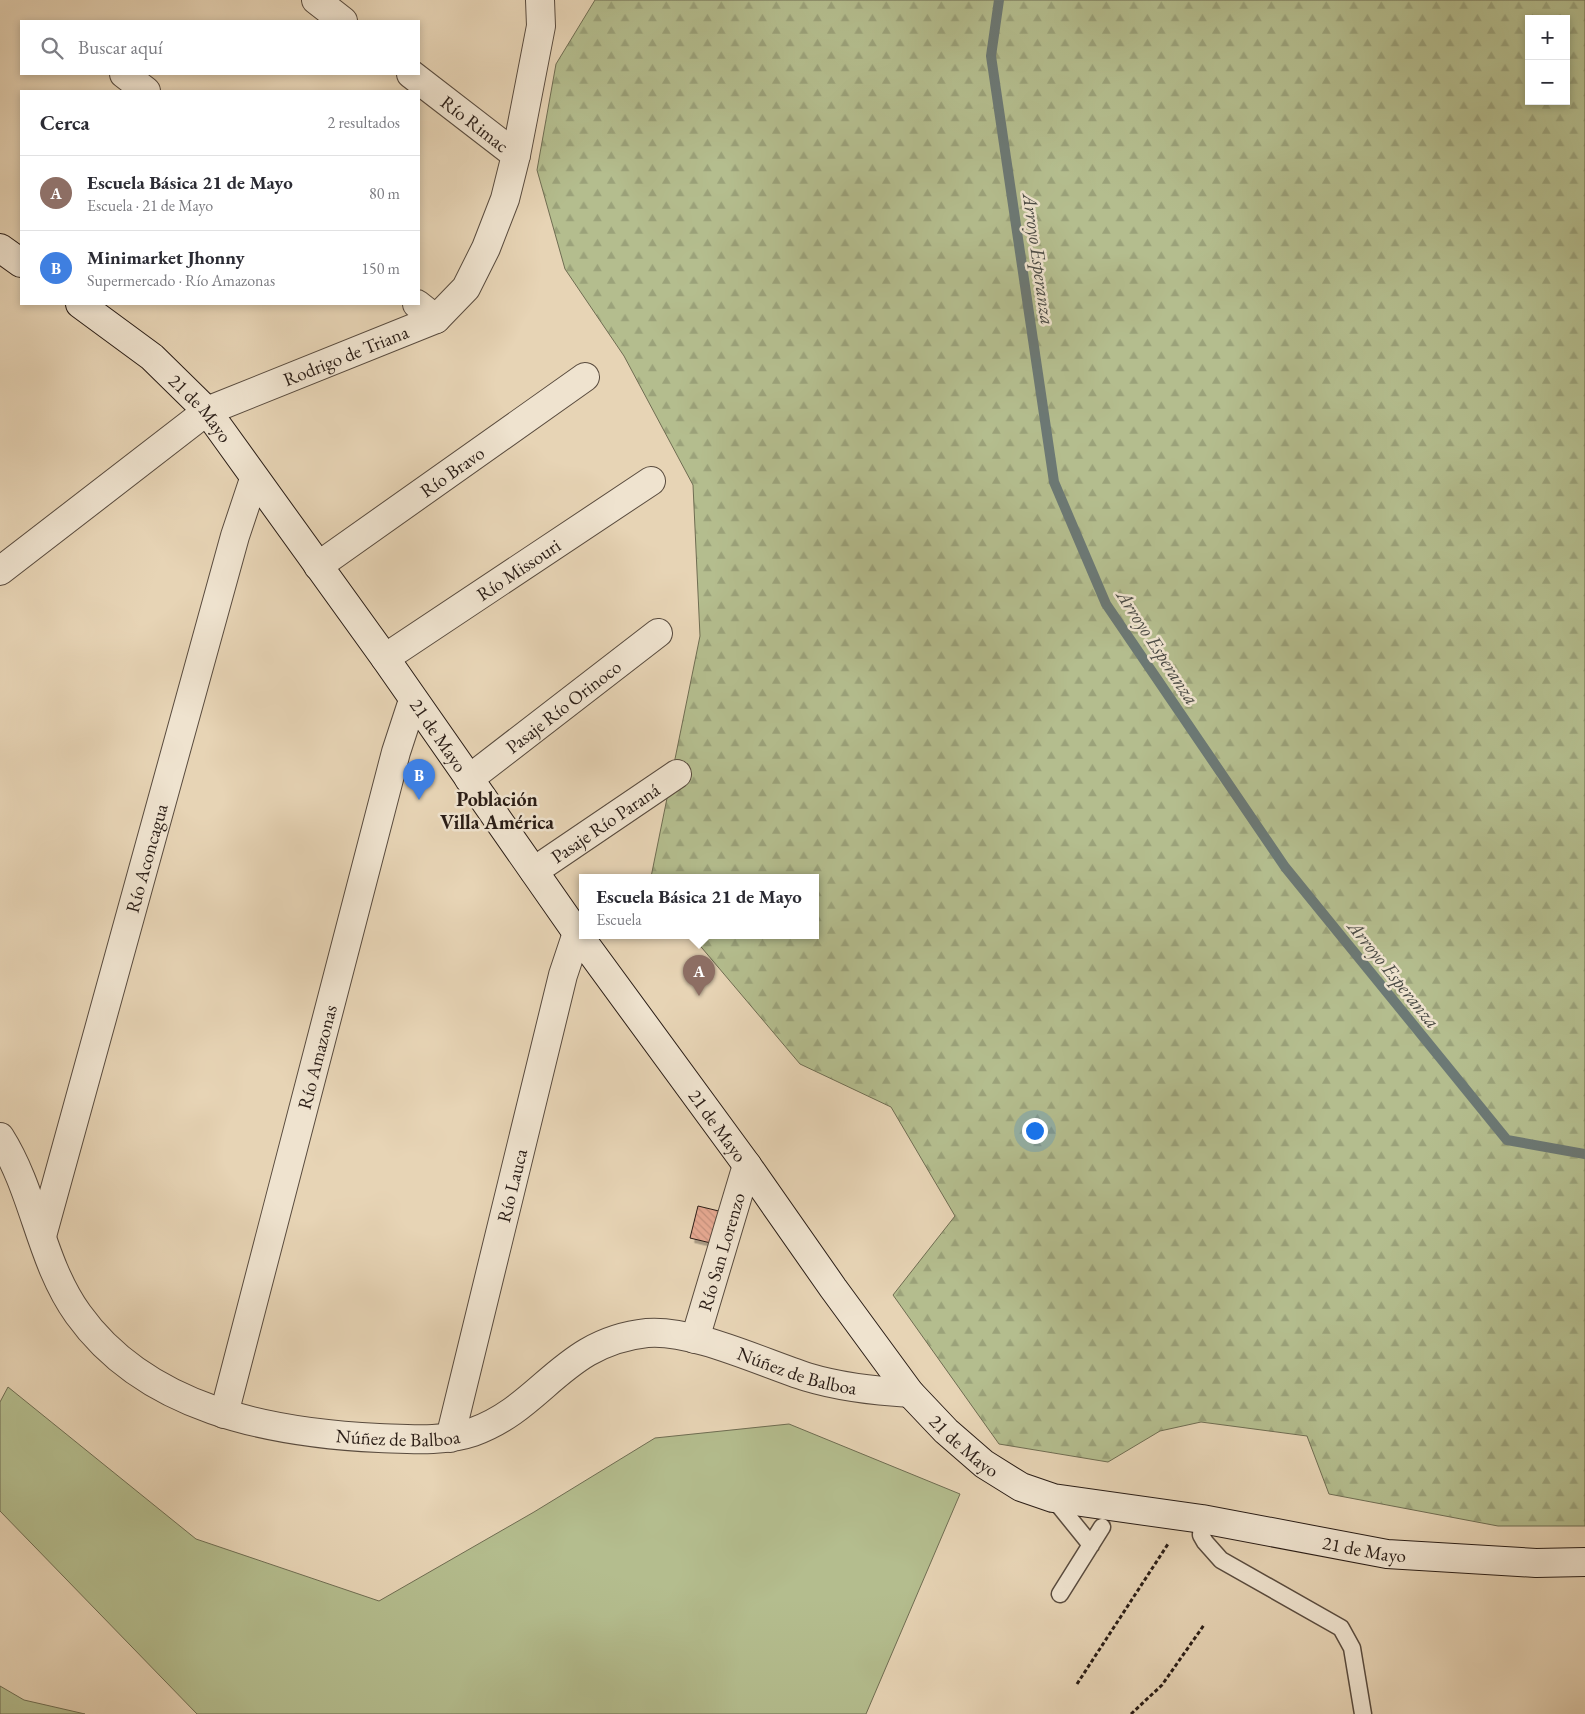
<!DOCTYPE html>
<html lang="es">
<head>
<meta charset="utf-8">
<style>
  :root { --surface:#fff; --page:#f2f2f3; --text:#2b2b33; --muted:#7c7c81; --line:#e1e1e2; --accent:#8f2418 }
  body { margin:0; font-family:"EB Garamond",serif; background:var(--page); color:var(--text) }
  .controls { position:absolute; right:15px; top:15px; display:grid; overflow:hidden; border-radius:0px; box-shadow:0 2px 8px #0003 }
  .controls button { width:45px; height:45px; display:grid; place-items:center; padding:0; border:0; border-bottom:1px solid var(--line); background:var(--surface); color:var(--text); font:25px sans-serif }
  .you { position:absolute; left:1034px; top:1130px; width:18px; height:18px; margin:-12px; border:4px solid #fff; border-radius:50%; background:#1a73e8; box-shadow:0 0 0 8px #1a73e833 }
  .badge { display:grid; place-items:center; width:32px; height:32px; border-radius:50%; background:var(--accent); color:#fff; font-size:16px; font-weight:700 }
  .pin { position:absolute; translate:-50% -41px; filter:drop-shadow(0 1px 2px #0008) }
  .pin::after { content:''; position:absolute; top:26px; width:18px; height:15px; background:inherit; clip-path:polygon(0 0,100% 0,50% 100%) }
  .popup { position:absolute; left:579px; top:874px; width:240px; height:65px; box-sizing:border-box; display:grid; place-content:center; border-radius:0px; background:var(--surface); filter:drop-shadow(0 1px 4px #0005); font-size:16px; white-space:nowrap; color:var(--muted) }
  .popup b { font-size:19px; color:var(--text) }
  .popup::after { content:''; position:absolute; left:50%; top:100%; margin-left:-10px; border:10px solid transparent; border-top-color:var(--surface) }
  .list { margin:0; padding:0; list-style:none }
  h2 { display:flex; justify-content:space-between; align-items:center; height:65px; margin:0; padding:0 20px; font-size:21px }
  h2 small { font-size:16px; font-weight:400; color:var(--muted) }
  .list li { display:grid; grid-template-columns:32px 1fr auto; gap:15px; align-items:center; box-sizing:border-box; height:75px; padding:0 20px; border-top:1px solid var(--line) }
  .list b { display:block; font-size:19px; white-space:nowrap }
  .list p { margin:0; font-size:16px; white-space:nowrap; color:var(--muted) }
  .list em { font-size:16px; font-style:normal; color:var(--muted) }
  .icon { flex:none; width:28px; height:28px; fill:none; stroke:currentColor; stroke-width:2; stroke-linecap:round; stroke-linejoin:round }
  .map { position:relative; flex:none; width:1585px; height:1714px; overflow:hidden }
  .search { position:absolute; background:var(--surface); box-shadow:0 2px 8px #0003; left:20px; top:20px; width:400px; height:55px; display:flex; align-items:center; gap:12px; box-sizing:border-box; padding:0 18px; border-radius:0px; color:var(--muted); font-size:19px }
  .panel { position:absolute; background:var(--surface); box-shadow:0 2px 8px #0003; left:20px; top:90px; width:400px; height:215px; border-radius:0px }
  .map>svg:first-child { display:block }
  .green { fill:#b4bd8e; stroke:#6f6d52 }
  .forest { fill:url(#forest-firs); stroke:#6f6d52; fill-rule:evenodd }
  .lines { fill:none; stroke-linecap:round; stroke-linejoin:round }
  .stream { stroke:#6c7975; stroke-width:10 }
  .building { fill:url(#building-back-hatch); stroke:#2a1d16; filter:url(#shadow) }
  .lane-casing { stroke:#594b3e; stroke-width:19 }
  .street-casing { stroke:#594b3e; stroke-width:30 }
  .secondary-casing { stroke:#2a1d16; stroke-width:30 }
  .path { stroke:#2a1d16; stroke-width:3; stroke-dasharray:4 2.5; stroke-linecap:butt }
  .lane { stroke:#efe3cf; stroke-width:16 }
  .street { stroke:#efe3cf; stroke-width:28 }
  .secondary { stroke:#efe3cf; stroke-width:28 }
  .labels { text-anchor:middle; stroke-width:5; stroke-linejoin:round; paint-order:stroke }
  .street-label { font-size:19px; fill:#2a1d16; stroke:#efe3cf }
  .water-label { font-size:20px; font-style:italic; fill:#4b4b45; stroke:#efe3cf }
  .neighbourhood-label { font-size:20px; font-weight:bold; fill:#2a1d16; stroke:#efe3cf }
</style>
</head>
<body>
<div class="map">
<svg width="1585" height="1714" viewBox="0 0 1585 1714">
  <defs>
    <pattern id="forest-firs" width="22" height="20" patternUnits="userSpaceOnUse" patternTransform="scale(1.25)"><rect width="22" height="20" fill="#b4bd8e"/><path d="M5 1l3.5 6h-7zM16 11l3.5 6h-7z" fill="#9ba27a"/></pattern>
    <pattern id="building-back-hatch" width="6" height="6" patternUnits="userSpaceOnUse" patternTransform="scale(1.25)"><rect width="6" height="6" fill="#e6a992"/><path d="M-1 5l2 2M0 0l6 6M5-1l2 2" fill="none" stroke="#c5917d"/></pattern>
    <filter id="shadow"><feDropShadow dx="4.5" dy="4.5" stdDeviation="0" flood-color="#0004"/></filter>
  </defs>
  <rect width="100%" height="100%" fill="#e7d4b5"/>
  <filter id="stains"><feTurbulence type="fractalNoise" baseFrequency=".004" numOctaves="4"/><feColorMatrix values="0 0 0 0 .2 0 0 0 0 .09 0 0 0 0 .02 0 0 0 .5 -.17"/></filter>
  <radialGradient id="worn" r=".72"><stop offset=".6" stop-color="#630" stop-opacity="0"/><stop offset="1" stop-color="#630" stop-opacity=".3"/></radialGradient>
  <path class="green" d="M8,1387L196,1539L379,1601L534,1512L655,1438L789,1424L960,1494L866,1714H197L0,1511V1402Z
    M0,1686L24,1700L85,1714H0Z"/>
  <path class="forest" d="M595,0H1585V1526H1498L1329,1494L1307,1436L1201,1422L1160,1431L1108,1462L999,1444L893,1295L955,1216L891,1107L800,1064L691,935H815V877H651L700,636L693,485L624,356L565,269L537,170L556,64ZM1529,19H1566V101H1529Z"/>
  <g class="lines">
    <path class="stream" d="M999,0L991,56L1054,482L1106,604L1285,867L1507,1140L1585,1154"/>
  </g>
  <path class="building" d="M698,1206L723,1212L715,1244L690,1238Z"/>
  <g class="lines">
    <defs>
      <path id="lane" d="M1053,1498L1091,1545
        M1202,1519L1201,1535L1205,1542L1221,1560L1341,1628L1352,1648L1363,1714
        M1060,1594L1102,1527"/>
      <g id="street">
        <path d="M316,0L343,21"/>
        <path d="M124,74L146,91"/>
        <path id="s1" d="M411,74L516,155"/>
        <path d="M417,304L436,319"/>
        <path id="s2" d="M318,566L585,377"/>
        <path id="s3" d="M0,571L207,411L436,319L466,288L486,248L505,199L516,155L541,26L540,0"/>
        <path id="s4" d="M385,658L651,481"/>
        <path id="s5" d="M469,779L658,633"/>
        <path id="s6" d="M534,871L677,774"/>
        <path id="s7" d="M0,1137C35,1192 40,1261 78,1314C146,1409 269,1433 379,1438C410,1439 444,1442 473,1432C543,1407 562,1342 647,1333C692,1329 763,1363 807,1377C840,1387 875,1391 910,1393"/>
        <path id="s8" d="M42,1236L235,536L254,479"/>
        <path id="s9" d="M695,1339L747,1165"/>
        <path id="s10" d="M224,1414L396,752L413,700"/>
        <path id="s11" d="M450,1438L563,975L577,933"/>
      </g>
      <g id="secondary">
        <path d="M0,248L21,263"/>
        <path id="s12" d="M80,304L152,357L207,411L385,658L577,933L747,1165L833,1288L910,1393L946,1431L984,1464L1021,1487L1053,1498L1202,1519L1387,1554L1536,1563L1585,1562"/>
      </g>
    </defs>
    <use href="#lane" class="lane-casing"/>
    <use href="#street" class="street-casing"/>
    <use href="#secondary" class="secondary-casing"/>
    <path class="path" d="M1077,1684L1168,1544
      M1131,1714L1162,1685L1204,1625"/>
    <use href="#lane" class="lane"/>
    <use href="#street" class="street"/>
    <use href="#secondary" class="secondary"/>
  </g>
  <g class="labels">
    <g class="street-label">
      <text dy="7" stroke="none"><textPath href="#s1" startOffset="81">Río Rimac</textPath></text>
      <text dy="7" stroke="none"><textPath href="#s3" startOffset="411">Rodrigo de Triana</textPath></text>
      <text dy="7" stroke="none"><textPath href="#s12" startOffset="160">21 de Mayo</textPath></text>
      <text dy="7" stroke="none"><textPath href="#s2" startOffset="164">Río Bravo</textPath></text>
      <text dy="7" stroke="none"><textPath href="#s4" startOffset="160">Río Missouri</textPath></text>
      <text dy="7" stroke="none"><textPath href="#s5" startOffset="119">Pasaje Río Orinoco</textPath></text>
      <text dy="7" stroke="none"><textPath href="#s12" startOffset="565">21 de Mayo</textPath></text>
      <text dy="7" stroke="none"><textPath href="#s6" startOffset="86">Pasaje Río Paraná</textPath></text>
      <text dy="7" stroke="none"><textPath href="#s8" startOffset="392">Río Aconcagua</textPath></text>
      <text dy="7" stroke="none"><textPath href="#s10" startOffset="369">Río Amazonas</textPath></text>
      <text dy="7" stroke="none"><textPath href="#s12" startOffset="1045">21 de Mayo</textPath></text>
      <text dy="7" stroke="none"><textPath href="#s11" startOffset="260">Río Lauca</textPath></text>
      <text dy="7" stroke="none"><textPath href="#s9" startOffset="91">Río San Lorenzo</textPath></text>
      <text dy="7" stroke="none"><textPath href="#s7" startOffset="985">Núñez de Balboa</textPath></text>
      <text dy="7" stroke="none"><textPath href="#s7" startOffset="550">Núñez de Balboa</textPath></text>
      <text dy="7" stroke="none"><textPath href="#s12" startOffset="1450">21 de Mayo</textPath></text>
      <text dy="7" stroke="none"><textPath href="#s12" startOffset="1870">21 de Mayo</textPath></text>
    </g>
    <g class="water-label">
      <text transform="translate(1039 259) rotate(82)" y="7">Arroyo Esperanza</text>
      <text transform="translate(1158 647) rotate(57)" y="7">Arroyo Esperanza</text>
      <text transform="translate(1394 974) rotate(51)" y="7">Arroyo Esperanza</text>
    </g>
    <g class="neighbourhood-label">
      <text x="497" y="806">Población<tspan x="497" dy="23">Villa América</tspan></text>
    </g>
  </g>
  <rect width="100%" height="100%" filter="url(#stains)"/>
  <rect width="100%" height="100%" fill="url(#worn)"/>
</svg>
<div class="controls">
<button>+</button>
<button>−</button>
</div>
<div class="you"></div>
<div class="pin badge" style="left:699px;top:996px;background:#8d6e63">A</div>
<div class="popup"><b>Escuela Básica 21 de Mayo</b>Escuela</div>
<div class="pin badge" style="left:419px;top:800px;background:#3f7fe0">B</div>
<div class="search"><svg class="icon" aria-label="search" viewBox="0 0 24 24"><circle cx="10" cy="10" r="6"/><path d="M15 15l6 6"/></svg>Buscar aquí</div>
<section class="panel">
<h2>Cerca<small>2 resultados</small></h2>
<ul class="list">
<li><span class="badge" style="background:#8d6e63">A</span><div><b>Escuela Básica 21 de Mayo</b><p>Escuela · 21 de Mayo</p></div><em>80 m</em></li>
<li><span class="badge" style="background:#3f7fe0">B</span><div><b>Minimarket Jhonny</b><p>Supermercado · Río Amazonas</p></div><em>150 m</em></li>
</ul>
</section>
</div>
</body>
</html>
